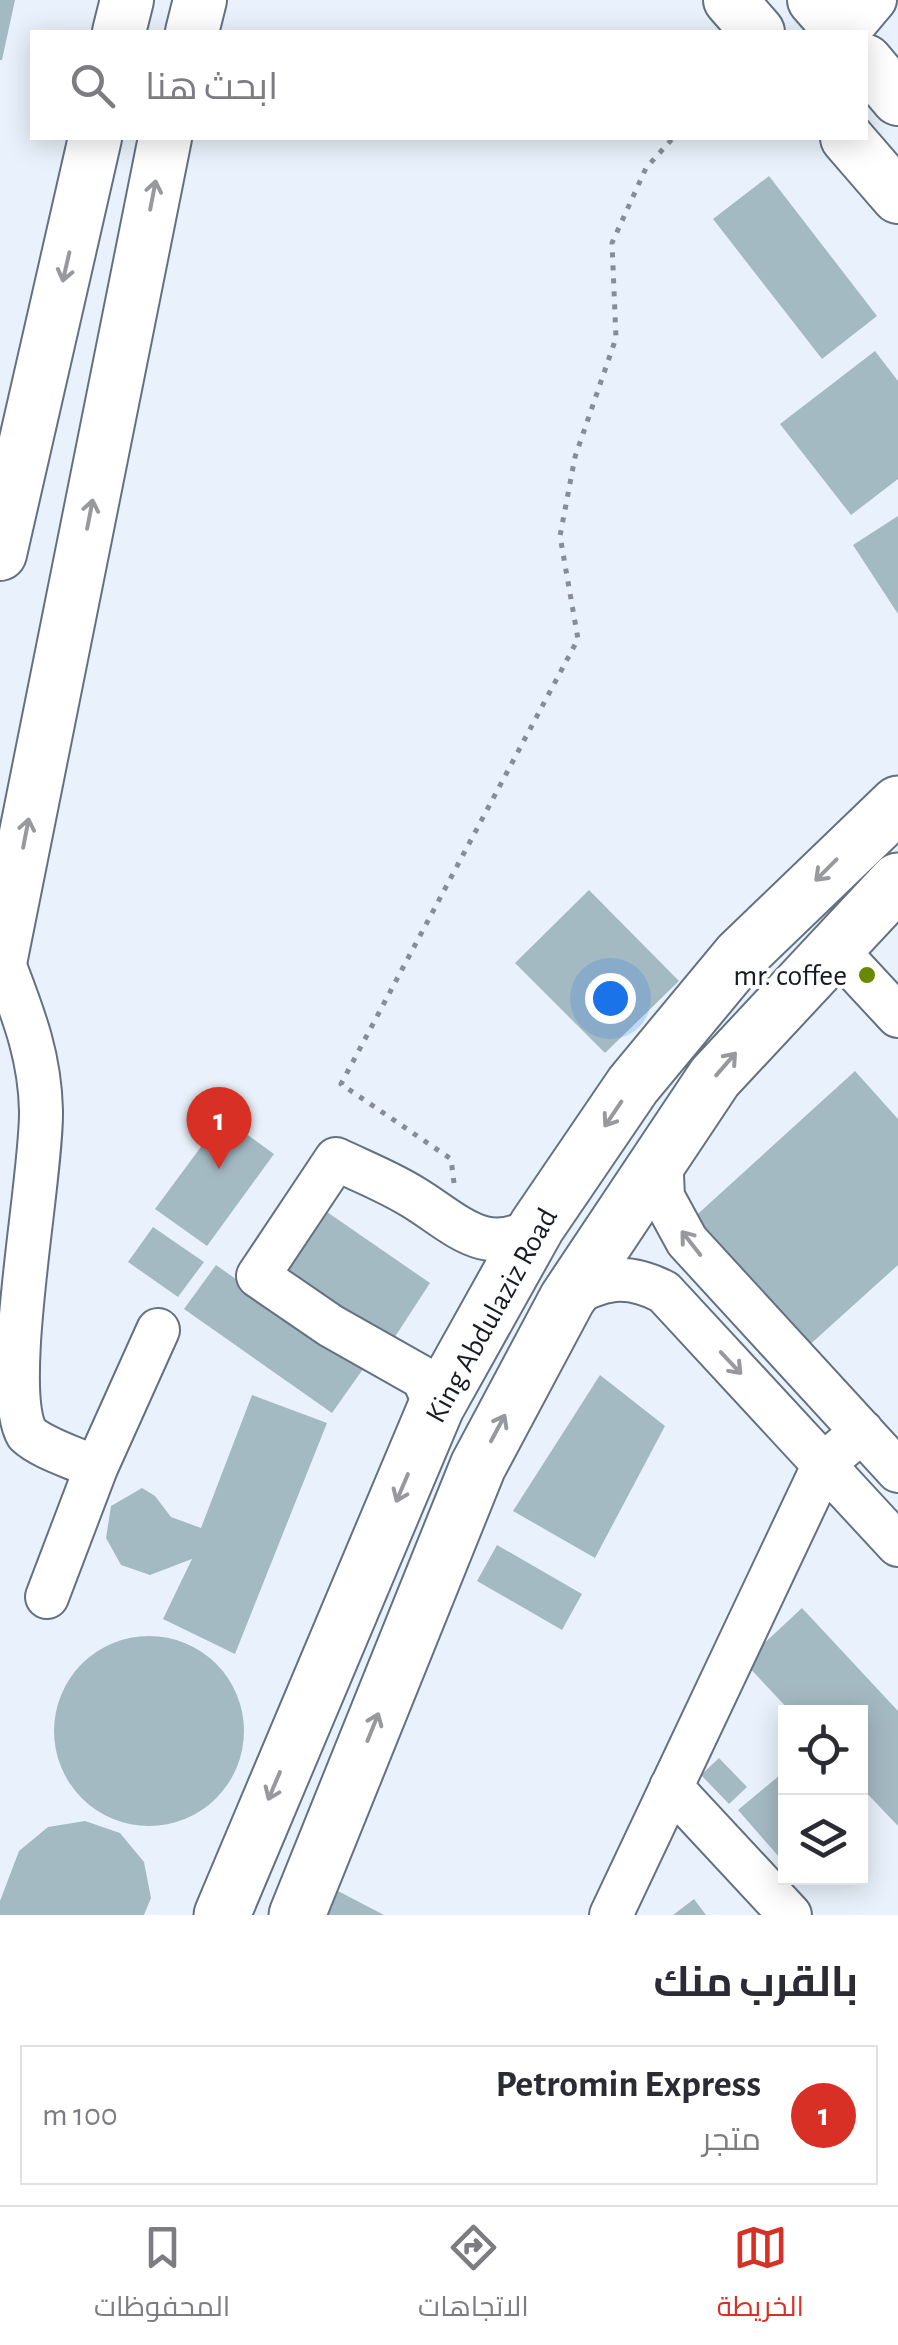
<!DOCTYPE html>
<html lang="ar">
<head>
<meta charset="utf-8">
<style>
  :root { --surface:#fff; --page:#f2f2f3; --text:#2b2b33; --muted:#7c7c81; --line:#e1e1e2; --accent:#d93025 }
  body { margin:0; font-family:"Alegreya Sans",Cairo,sans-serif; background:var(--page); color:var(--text); direction:rtl }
  .controls { position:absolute; right:30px; bottom:30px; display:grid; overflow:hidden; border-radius:0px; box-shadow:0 5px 25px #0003 }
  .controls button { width:90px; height:90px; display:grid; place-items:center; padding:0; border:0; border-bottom:2px solid var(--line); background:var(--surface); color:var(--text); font:50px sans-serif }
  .you { position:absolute; left:610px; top:998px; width:35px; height:35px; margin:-25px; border:8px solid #fff; border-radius:50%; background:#1a73e8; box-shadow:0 0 0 15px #1a73e833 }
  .badge { display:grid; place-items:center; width:65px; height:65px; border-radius:50%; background:var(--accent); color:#fff; font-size:32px; font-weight:700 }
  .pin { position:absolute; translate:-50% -82px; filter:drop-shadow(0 2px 5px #0008) }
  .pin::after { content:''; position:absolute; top:52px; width:35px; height:30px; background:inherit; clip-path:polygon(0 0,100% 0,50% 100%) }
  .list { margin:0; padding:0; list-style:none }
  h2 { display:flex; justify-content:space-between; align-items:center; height:130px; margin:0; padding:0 40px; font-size:42px }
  h2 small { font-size:32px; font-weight:400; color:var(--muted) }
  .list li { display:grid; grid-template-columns:65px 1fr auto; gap:30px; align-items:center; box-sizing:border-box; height:140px; margin:0 20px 20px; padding:0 20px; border:2px solid var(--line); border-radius:0px }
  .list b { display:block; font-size:38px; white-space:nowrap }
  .list p { margin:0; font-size:32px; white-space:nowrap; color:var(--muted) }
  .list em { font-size:32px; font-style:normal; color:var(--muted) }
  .icon { flex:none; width:55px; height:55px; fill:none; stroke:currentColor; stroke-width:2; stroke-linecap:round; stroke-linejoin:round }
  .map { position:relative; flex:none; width:898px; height:1915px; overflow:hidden; direction:ltr }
  .search { position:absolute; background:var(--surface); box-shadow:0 5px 25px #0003; left:30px; right:30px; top:30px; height:110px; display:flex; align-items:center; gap:25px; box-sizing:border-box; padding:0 35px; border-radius:0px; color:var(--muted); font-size:38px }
  .sheet { height:290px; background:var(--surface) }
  nav { display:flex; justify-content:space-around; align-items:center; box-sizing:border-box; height:140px; border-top:2px solid var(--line); background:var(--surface); font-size:28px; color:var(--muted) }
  nav a { display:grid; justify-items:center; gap:5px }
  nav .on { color:var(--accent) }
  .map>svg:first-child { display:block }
  .building { fill:#a4bac3 }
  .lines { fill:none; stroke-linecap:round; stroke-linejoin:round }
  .minor-casing { stroke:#647180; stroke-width:46 }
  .major-casing { stroke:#647180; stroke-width:56 }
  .highway-casing { stroke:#647180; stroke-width:59 }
  .path { stroke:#868d96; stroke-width:5; stroke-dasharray:5 8; stroke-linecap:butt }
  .minor { stroke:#fff; stroke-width:42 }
  .major { stroke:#fff; stroke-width:52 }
  .highway { stroke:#fff; stroke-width:55 }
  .oneway { stroke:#97999c }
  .poi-dot { fill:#6a8903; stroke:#fefefe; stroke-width:4 }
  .labels { text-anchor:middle; stroke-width:8; stroke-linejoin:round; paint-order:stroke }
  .poi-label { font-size:30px; fill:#171c22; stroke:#fefefe; text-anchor:end }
  .street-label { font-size:30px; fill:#171c22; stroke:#fefefe }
</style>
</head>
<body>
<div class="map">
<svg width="898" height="1915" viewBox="0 0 898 1915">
  <rect width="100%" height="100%" fill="#e9f2fc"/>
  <path class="building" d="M0,0H15L2,60H0Z
    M769,176L877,316L822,359L713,219Z
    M875,351L898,381V479L851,515L780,424Z
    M898,516V614L853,545Z
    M589,890L679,981L605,1053L515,963Z
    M855,1071L898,1119V1265L805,1349L689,1222Z
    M223,1117L274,1154L207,1246L155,1209Z
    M327,1212L430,1283L387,1349L284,1276Z
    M153,1227L204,1262L178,1297L128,1262Z
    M216,1265L363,1369L332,1413L184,1309Z
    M600,1375L665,1426L595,1558L513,1511Z
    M252,1395L327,1423L235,1654L163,1619L192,1559L150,1575L121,1565L106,1538L111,1506L142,1488L155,1496L171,1517L201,1528Z
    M497,1545L582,1594L562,1630L477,1581Z
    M802,1608L898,1711V1826L860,1786V1712H791L744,1662Z
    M54 1731a95 95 0 1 1 190 0a95 95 0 1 1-190 0Z
    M719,1758L747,1787L729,1804L701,1775Z
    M786,1770V1854L780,1858L738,1810Z
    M85,1821L120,1833L144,1862L151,1898L144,1915H0V1901L19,1851L48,1827Z
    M338,1891L384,1915H325Z
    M694,1899L706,1915H673Z"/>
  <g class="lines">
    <defs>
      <path id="minor" d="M848,32L875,0
        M833,946L898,1016
        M1,956C21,1009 40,1053 41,1111C42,1180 0,1386 27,1434C43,1449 76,1458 96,1468
        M661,1153L663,1197L687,1241L898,1471
        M567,1299C601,1277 627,1273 664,1292L898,1545
        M436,1407L423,1378L331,1326L258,1276L336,1159C361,1171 389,1182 413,1197C456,1223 486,1260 537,1226
        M47,1597L96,1468L158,1330
        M671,1787L790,1915
        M611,1915L824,1464L862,1431"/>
      <path id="major" d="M730,0L758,32
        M814,0L842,32
        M119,32L127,0
        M192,32L200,0
        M866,61L898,99
        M847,138L898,197
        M0,554L95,138
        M0,963L165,138"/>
      <path id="highway" d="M222,1915L436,1407L537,1226L633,1085L740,956L898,804
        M297,1915L478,1466L567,1299L715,1077L898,881"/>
    </defs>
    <use href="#minor" class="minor-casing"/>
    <use href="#major" class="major-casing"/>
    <use href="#highway" class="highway-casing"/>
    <path class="path" d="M454,1183L451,1159L341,1084L578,639L560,536L575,457L616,338L612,243L646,168L673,138"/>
    <use href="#minor" class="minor"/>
    <use href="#major" class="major"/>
    <use href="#highway" class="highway"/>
  </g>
  <defs><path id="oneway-shaft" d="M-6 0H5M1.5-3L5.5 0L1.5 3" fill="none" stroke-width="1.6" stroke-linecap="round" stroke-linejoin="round" transform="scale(2.5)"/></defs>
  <g class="oneway">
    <use href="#oneway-shaft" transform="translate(153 195) rotate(-79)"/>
    <use href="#oneway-shaft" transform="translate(66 267) rotate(103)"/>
    <use href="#oneway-shaft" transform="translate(90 514) rotate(-79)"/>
    <use href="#oneway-shaft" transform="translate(26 833) rotate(-79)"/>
    <use href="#oneway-shaft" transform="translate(826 870) rotate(135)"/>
    <use href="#oneway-shaft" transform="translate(726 1064) rotate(-49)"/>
    <use href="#oneway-shaft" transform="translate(613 1114) rotate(124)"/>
    <use href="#oneway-shaft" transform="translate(691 1243) rotate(-128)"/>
    <use href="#oneway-shaft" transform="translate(731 1363) rotate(47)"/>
    <use href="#oneway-shaft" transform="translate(498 1428) rotate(-62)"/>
    <use href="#oneway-shaft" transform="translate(402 1488) rotate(113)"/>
    <use href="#oneway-shaft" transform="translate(373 1727) rotate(-68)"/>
    <use href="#oneway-shaft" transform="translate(274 1786) rotate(113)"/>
  </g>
  <circle class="poi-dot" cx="867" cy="975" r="10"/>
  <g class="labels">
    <g class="poi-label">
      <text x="847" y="985">mr. coffee</text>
    </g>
    <g class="street-label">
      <text transform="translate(491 1315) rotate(-61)" y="10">King Abdulaziz Road</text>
    </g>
  </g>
</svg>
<div class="controls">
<button><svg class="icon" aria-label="locate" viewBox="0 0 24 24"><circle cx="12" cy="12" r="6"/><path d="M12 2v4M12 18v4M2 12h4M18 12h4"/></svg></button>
<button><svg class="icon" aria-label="layers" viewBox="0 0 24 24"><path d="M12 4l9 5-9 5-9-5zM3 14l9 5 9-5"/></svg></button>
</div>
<div class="you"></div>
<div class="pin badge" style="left:219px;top:1169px">1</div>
<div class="search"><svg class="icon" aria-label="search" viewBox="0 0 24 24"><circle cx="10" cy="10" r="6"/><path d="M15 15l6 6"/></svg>ابحث هنا</div>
</div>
<section class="sheet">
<h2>بالقرب منك<small></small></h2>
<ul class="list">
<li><span class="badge">1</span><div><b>Petromin Express</b><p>متجر</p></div><em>100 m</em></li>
</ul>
</section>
<nav>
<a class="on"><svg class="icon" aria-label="map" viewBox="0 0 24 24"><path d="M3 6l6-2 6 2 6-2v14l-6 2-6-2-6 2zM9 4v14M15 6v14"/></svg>الخريطة</a>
<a><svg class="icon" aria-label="directions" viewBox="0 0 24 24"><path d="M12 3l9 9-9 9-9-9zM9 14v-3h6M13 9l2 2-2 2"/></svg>الاتجاهات</a>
<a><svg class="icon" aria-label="saved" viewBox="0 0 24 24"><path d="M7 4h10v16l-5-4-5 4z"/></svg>المحفوظات</a>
</nav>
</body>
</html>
